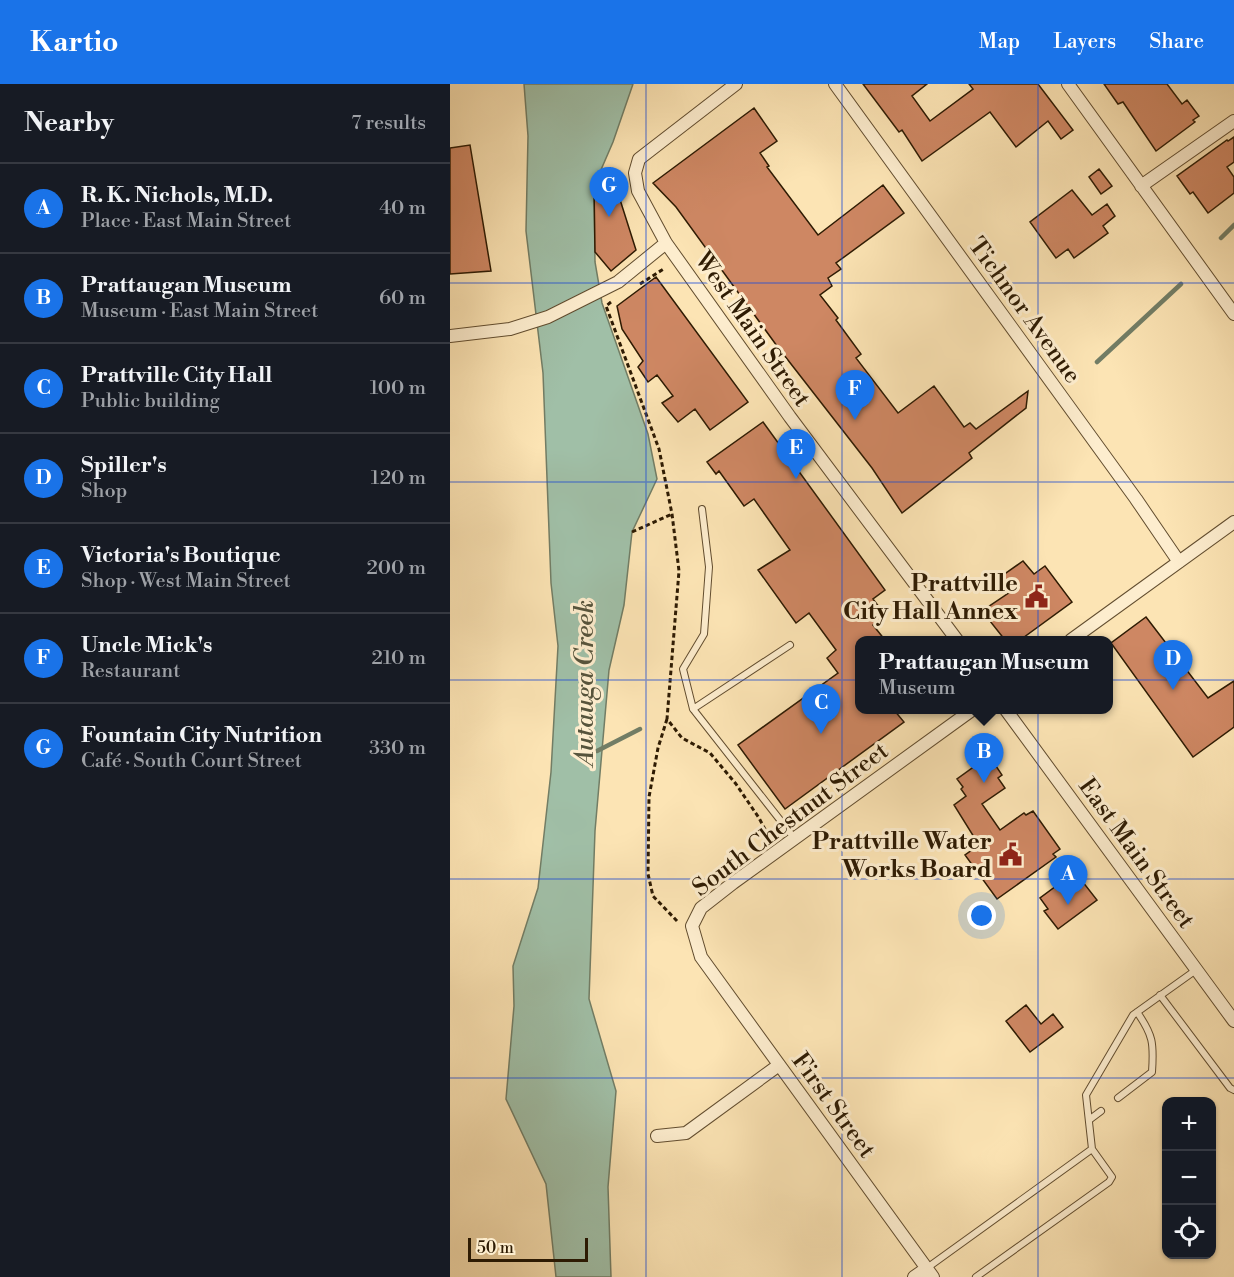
<!DOCTYPE html>
<html lang="en">
<head>
<meta charset="utf-8">
<style>
  :root { --surface:#171b24; --page:#242831; --text:#f1f3f6; --muted:#9ea1a6; --line:#363941; --accent:#1a73e8 }
  body { margin:0; font-family:"Libre Bodoni",serif; background:var(--page); color:var(--text) }
  .controls { position:absolute; right:18px; bottom:18px; display:grid; overflow:hidden; border-radius:12px; box-shadow:0 2px 4px #0004 }
  .controls button { width:54px; height:54px; display:grid; place-items:center; padding:0; border:0; border-bottom:2px solid var(--line); background:var(--surface); color:var(--text); font:30px sans-serif }
  .scale { position:absolute; left:18px; bottom:15px; width:120px; box-sizing:border-box; padding-left:6px; border:3px solid #2e1b03; border-top:0; font-size:16px; line-height:21px; white-space:nowrap; color:#2e1b03; -webkit-text-stroke:4px #fdedce; paint-order:stroke }
  .you { position:absolute; left:532px; top:832px; width:21px; height:21px; margin:-15px; border:4px solid #fff; border-radius:50%; background:#1a73e8; box-shadow:0 0 0 9px #1a73e833 }
  .badge { display:grid; place-items:center; width:39px; height:39px; border-radius:50%; background:var(--accent); color:#fff; font-size:20px; font-weight:700 }
  .pin { position:absolute; translate:-50% -50px; filter:drop-shadow(0 2px 3px #0008) }
  .pin::after { content:''; position:absolute; top:32px; width:21px; height:18px; background:inherit; clip-path:polygon(0 0,100% 0,50% 100%) }
  .popup { position:absolute; left:405px; top:552px; width:258px; height:78px; box-sizing:border-box; display:grid; place-content:center; border-radius:12px; background:var(--surface); filter:drop-shadow(0 2px 4px #0005); font-size:20px; white-space:nowrap; color:var(--muted) }
  .popup b { font-size:22px; color:var(--text) }
  .popup::after { content:''; position:absolute; left:50%; top:100%; margin-left:-12px; border:12px solid transparent; border-top-color:var(--surface) }
  .list { margin:0; padding:0; list-style:none }
  h2 { display:flex; justify-content:space-between; align-items:center; height:78px; margin:0; padding:0 24px; font-size:26px }
  h2 small { font-size:20px; font-weight:400; color:var(--muted) }
  .list li { display:grid; grid-template-columns:39px 1fr auto; gap:18px; align-items:center; box-sizing:border-box; height:90px; padding:0 24px; border-top:2px solid var(--line) }
  .list b { display:block; font-size:22px; white-space:nowrap }
  .list p { margin:0; font-size:20px; white-space:nowrap; color:var(--muted) }
  .list em { font-size:20px; font-style:normal; color:var(--muted) }
  .icon { flex:none; width:33px; height:33px; fill:none; stroke:currentColor; stroke-width:2; stroke-linecap:round; stroke-linejoin:round }
  .map { position:relative; flex:none; width:784px; height:1193px; overflow:hidden }
  header { display:flex; align-items:center; gap:36px; box-sizing:border-box; height:84px; padding:0 30px; background:var(--accent); color:#fff }
  header strong { font-size:28px }
  nav { display:flex; gap:33px; margin-inline-start:auto; font-size:21px }
  main { display:flex }
  aside { flex:1; background:var(--surface) }
  .map>svg:first-child { display:block }
  .water { fill:#a0bfa7; stroke:#727d65; stroke-width:1.5 }
  .lines { fill:none; stroke-linecap:round; stroke-linejoin:round }
  .stream { stroke:#727d65; stroke-width:4.5 }
  .building { fill:#ce8763; stroke:#2e1b03; stroke-width:1.5 }
  .lane-casing { stroke:#624d2f; stroke-width:8 }
  .street-casing { stroke:#624d2f; stroke-width:14 }
  .path { stroke:#2e1b03; stroke-width:3; stroke-dasharray:4.5 3; stroke-linecap:butt }
  .lane { stroke:#fdedce; stroke-width:6 }
  .street { stroke:#fdedce; stroke-width:12 }
  .grid { fill:none; stroke:#1d4ed8; stroke-width:1.5; stroke-opacity:0.55 }
  .labels { text-anchor:middle; stroke-width:6; stroke-linejoin:round; paint-order:stroke }
  .street-label { font-size:24px; fill:#2e1b03; stroke:#fdedce }
  .poi-label { font-size:24px; font-weight:bold; fill:#2e1b03; stroke:#fdedce; text-anchor:end }
  .water-label { font-size:26px; font-style:italic; fill:#56543c; stroke:#fdedce }
</style>
</head>
<body>
<header>
<strong>Kartio</strong>
<nav><a>Map</a><a>Layers</a><a>Share</a></nav>
</header>
<main>
<aside>
<h2>Nearby<small>7 results</small></h2>
<ul class="list">
<li><span class="badge">A</span><div><b>R. K. Nichols, M.D.</b><p>Place · East Main Street</p></div><em>40 m</em></li>
<li><span class="badge">B</span><div><b>Prattaugan Museum</b><p>Museum · East Main Street</p></div><em>60 m</em></li>
<li><span class="badge">C</span><div><b>Prattville City Hall</b><p>Public building</p></div><em>100 m</em></li>
<li><span class="badge">D</span><div><b>Spiller's</b><p>Shop</p></div><em>120 m</em></li>
<li><span class="badge">E</span><div><b>Victoria's Boutique</b><p>Shop · West Main Street</p></div><em>200 m</em></li>
<li><span class="badge">F</span><div><b>Uncle Mick's</b><p>Restaurant</p></div><em>210 m</em></li>
<li><span class="badge">G</span><div><b>Fountain City Nutrition</b><p>Café · South Court Street</p></div><em>330 m</em></li>
</ul>
</aside>
<div class="map">
<svg width="784" height="1193" viewBox="0 0 784 1193">
  <rect width="100%" height="100%" fill="#fce4b4"/>
  <filter id="stains"><feTurbulence type="fractalNoise" baseFrequency=".00333" numOctaves="4"/><feColorMatrix values="0 0 0 0 .2 0 0 0 0 .09 0 0 0 0 .02 0 0 0 .5 -.17"/></filter>
  <radialGradient id="worn" r=".72"><stop offset=".6" stop-color="#630" stop-opacity="0"/><stop offset="1" stop-color="#630" stop-opacity=".3"/></radialGradient>
  <path class="water" d="M74,0H183L163,58L144,102L145,178L152,219L198,350L207,395L182,448L174,521L159,586L145,747L139,915L166,1007L158,1103L161,1193H106L96,1100L56,1015L64,922L63,882L88,804L101,688L108,562L101,499L93,289L76,147L78,52Z"/>
  <g class="lines">
    <path class="stream" d="M771,154L784,141
      M647,278L731,200
      M147,667L190,645"/>
  </g>
  <path class="building" d="M413,0H477L462,12L480,37L523,5L519,0H588L623,46L611,55L598,37L566,63L540,28L472,77L452,46L449,48Z
    M654,0H717L732,20L737,16L749,32L743,36L745,38L706,67L673,18L668,20Z
    M304,24L327,57L310,69L319,82L317,83L368,151L433,101L454,129L386,179L391,185L378,194L382,202L370,211L388,234L386,236L411,270L406,274L448,329L484,302L514,343L520,339L526,345L578,307L576,324L519,369L522,374L452,429L422,384L327,262L226,123L203,99Z
    M784,53V78L777,83L784,93V109L758,129L743,108L740,110L727,92L777,56L778,57Z
    M20,61L41,187L0,190V64Z
    M160,84L186,166L161,187L145,168L144,102L150,88Z
    M649,85L662,102L651,110L639,93Z
    M622,106L642,131L657,120L665,132L653,142L658,149L624,174L618,165L606,174L580,138Z
    M206,193L298,318L260,346L245,325L228,338L212,319L223,312L207,291L198,298L188,283L193,277L172,245L167,222Z
    M313,338L435,506L423,515L435,531L423,541L435,556H410V626H444L454,638L335,725L288,661L388,589L377,574L386,566L359,529L346,539L308,486L340,466L304,415L294,422L269,387L266,390L257,378Z
    M573,477L584,490L595,482L622,518L570,556H555L532,527L560,508L549,494Z
    M696,533L758,614L784,597V643L743,673L661,559Z
    M536,674L541,681L544,679L552,691L548,694L555,704L532,720L550,746L574,729L576,731L583,727L610,765L603,770L606,773L547,815L515,771L529,761L504,721L516,712L511,705L513,703L507,695Z
    M625,788L647,816L608,845L594,827L598,825L590,814Z
    M576,921L591,940L603,930L613,943L580,968L556,937Z"/>
  <g class="lines">
    <defs>
      <path id="lane" d="M252,425L259,483L254,550L233,585L243,625L345,755
        M243,625L340,561
        M710,911L780,1004L784,1006
        M668,1014L702,988C704,959 703,951 687,928
        M639,1036L651,1027
        M477,1184L642,1065
        M526,1193L659,1098L662,1093L642,1065L636,1011L683,931L746,886"/>
      <path id="street" d="M286,0L189,75L185,89L188,107L216,159L340,333L507,556
        M385,0L686,415L729,478
        M618,0L784,230
        M691,102L784,37
        M0,252L60,245L98,233L168,198L216,159
        M621,556L784,438
        M556,626L784,937
        M207,1052L236,1049L329,981
        M464,1193L477,1184
        M483,1193L251,873L242,842L251,824L283,799L522,626"/>
    </defs>
    <use href="#lane" class="lane-casing"/>
    <use href="#street" class="street-casing"/>
    <path class="path" d="M190,200L215,184
      M161,218L156,222L209,365L222,430L229,487L217,635L232,654L260,669L286,700L309,734L317,749
      M182,448L222,430
      M217,635L208,664L199,713L198,790L203,812L227,837"/>
    <use href="#lane" class="lane"/>
    <use href="#street" class="street"/>
  </g>
  <path class="grid" d="M196,0V1193M392,0V1193M588,0V1193M0,199H784M0,398H784M0,596H784M0,795H784M0,994H784"/>
  <defs>
    <symbol id="civic-bare" viewBox="-9 -9 18 18"><path d="M-.6-6.5H3V-4.5H.6V-3L4-1V1h2V6H-6V1h2V-1L-.6-3ZM-1.2 2.5V6h2.4V2.5Z" fill="#8f2418" stroke="#fdedce" stroke-width="2.5" paint-order="stroke"/></symbol>
  </defs>
  <g fill-rule="evenodd">
    <use href="#civic-bare" x="570" y="496" width="33" height="33"/>
    <use href="#civic-bare" x="544" y="754" width="33" height="33"/>
  </g>
  <g class="labels">
    <g class="street-label">
      <text transform="translate(575 226) rotate(54)" y="8">Tichnor Avenue</text>
      <text transform="translate(303 245) rotate(55)" y="8">West Main Street</text>
      <text transform="translate(340 735) rotate(-37)" y="8">South Chestnut Street</text>
      <text transform="translate(687 769) rotate(54)" y="8">East Main Street</text>
      <text transform="translate(384 1021) rotate(54)" y="8">First Street</text>
    </g>
    <g class="poi-label">
      <text x="568" y="507">Prattville<tspan x="568" dy="28">City Hall Annex</tspan></text>
      <text x="542" y="765">Prattville Water<tspan x="542" dy="28">Works Board</tspan></text>
    </g>
    <g class="water-label">
      <text transform="translate(134 599) rotate(-90)" y="9">Autauga Creek</text>
    </g>
  </g>
  <rect width="100%" height="100%" filter="url(#stains)"/>
  <rect width="100%" height="100%" fill="url(#worn)"/>
</svg>
<div class="controls">
<button>+</button>
<button>−</button>
<button><svg class="icon" aria-label="locate" viewBox="0 0 24 24"><circle cx="12" cy="12" r="6"/><path d="M12 2v4M12 18v4M2 12h4M18 12h4"/></svg></button>
</div>
<div class="scale">50 m</div>
<div class="you"></div>
<div class="pin badge" style="left:618px;top:821px">A</div>
<div class="pin badge" style="left:534px;top:699px">B</div>
<div class="popup"><b>Prattaugan Museum</b>Museum</div>
<div class="pin badge" style="left:371px;top:650px">C</div>
<div class="pin badge" style="left:723px;top:606px">D</div>
<div class="pin badge" style="left:346px;top:395px">E</div>
<div class="pin badge" style="left:405px;top:336px">F</div>
<div class="pin badge" style="left:159px;top:133px">G</div>
</div>
</main>
</body>
</html>
